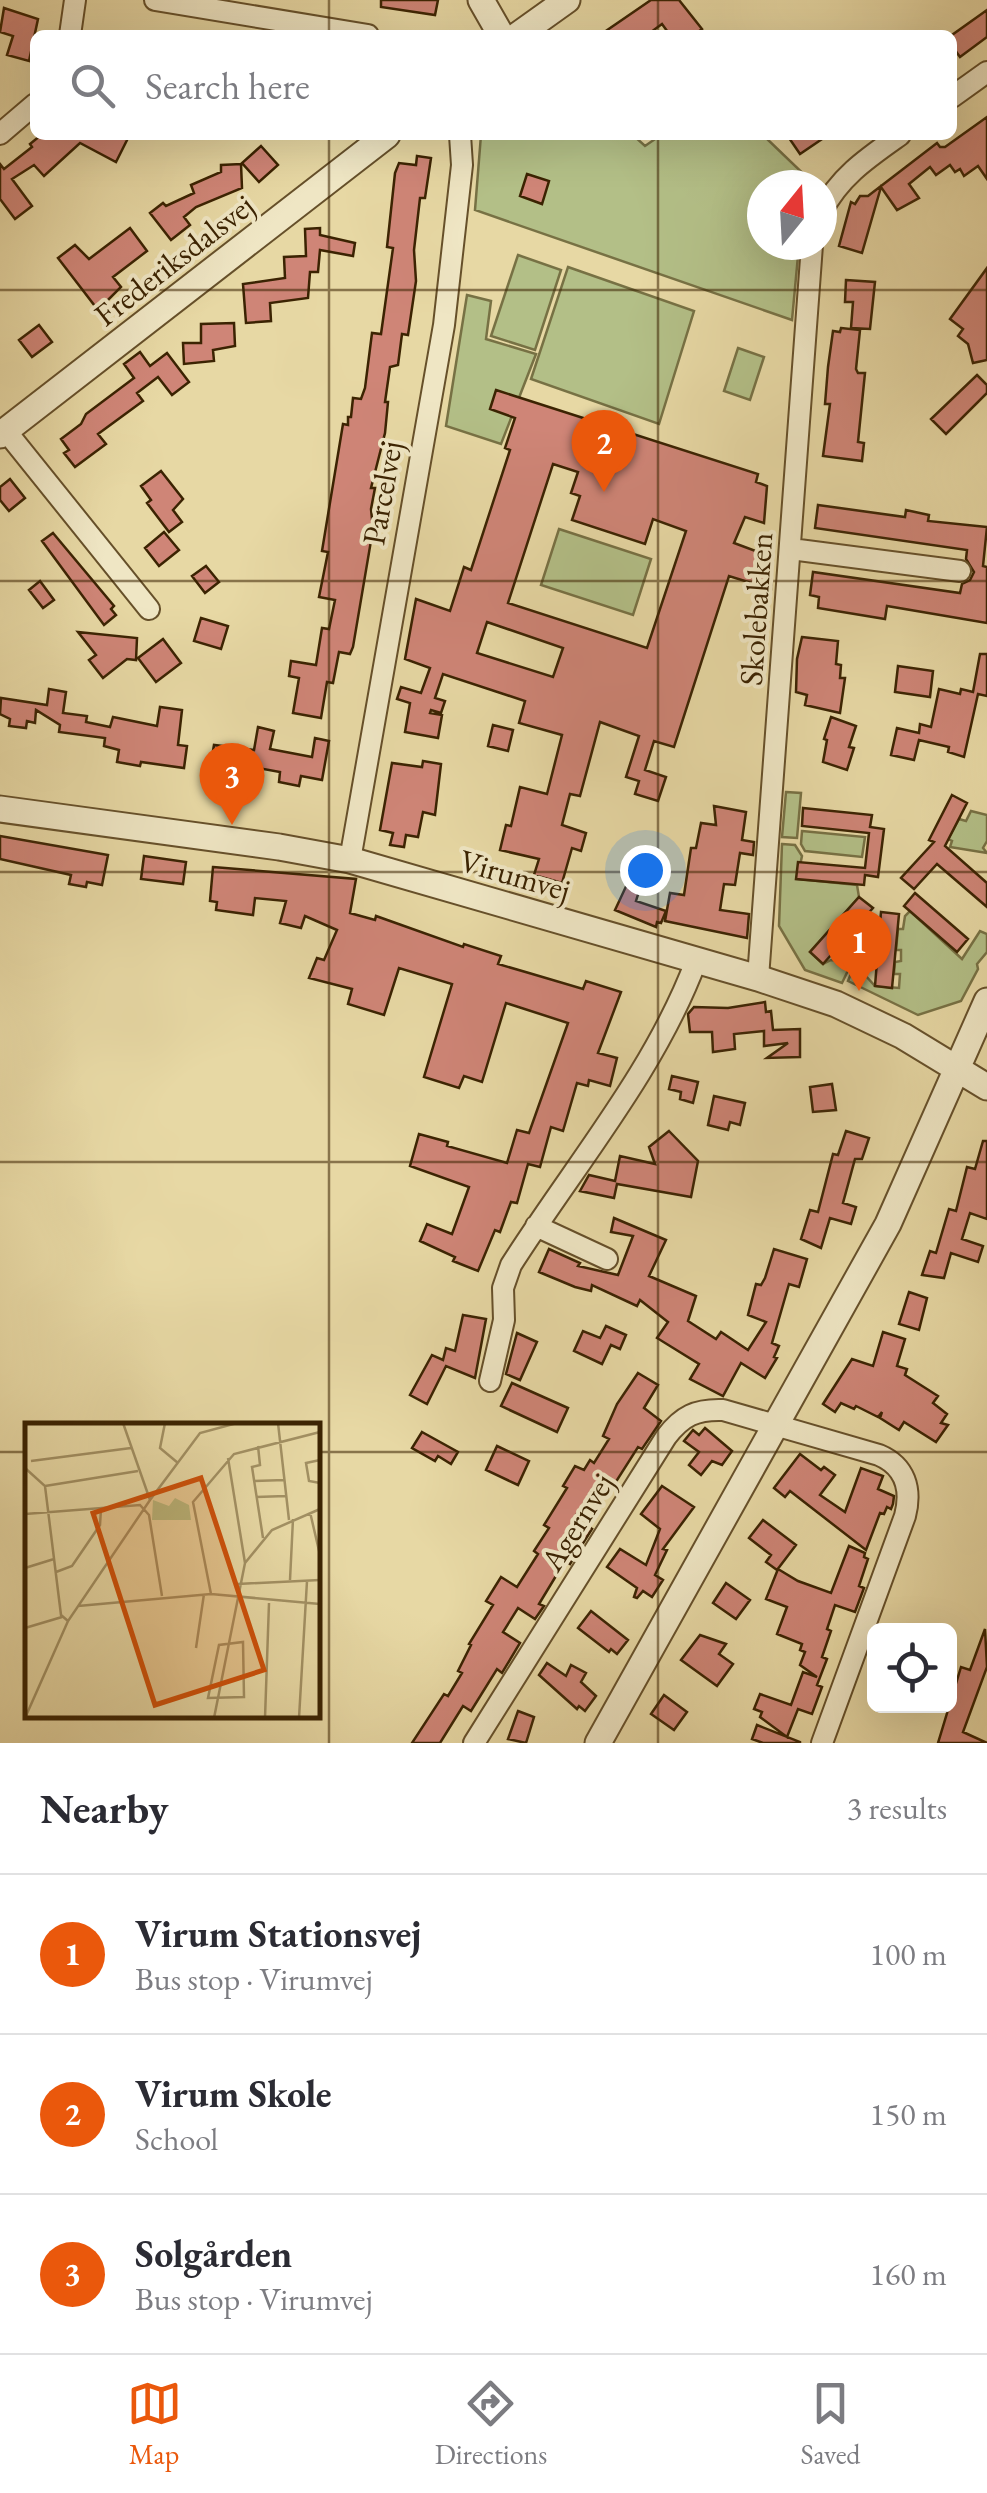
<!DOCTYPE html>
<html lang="en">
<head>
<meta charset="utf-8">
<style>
  :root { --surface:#fff; --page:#f7f7f7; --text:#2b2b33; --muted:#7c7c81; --line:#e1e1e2; --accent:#ea580c }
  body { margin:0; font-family:"EB Garamond",serif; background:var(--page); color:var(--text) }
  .controls { position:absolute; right:30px; bottom:30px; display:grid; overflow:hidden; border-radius:15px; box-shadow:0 10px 40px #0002 }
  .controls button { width:90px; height:90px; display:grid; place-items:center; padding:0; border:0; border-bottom:2px solid var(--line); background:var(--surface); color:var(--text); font:50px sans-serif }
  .compass { position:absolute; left:747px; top:170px; width:90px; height:90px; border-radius:50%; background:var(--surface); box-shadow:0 10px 40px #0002; rotate:18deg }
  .you { position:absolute; left:645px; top:870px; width:35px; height:35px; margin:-25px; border:8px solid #fff; border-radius:50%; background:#1a73e8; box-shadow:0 0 0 15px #1a73e833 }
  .badge { display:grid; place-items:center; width:65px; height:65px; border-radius:50%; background:var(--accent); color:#fff; font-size:32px; font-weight:700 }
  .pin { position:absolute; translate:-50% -82px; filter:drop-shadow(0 2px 5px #0008) }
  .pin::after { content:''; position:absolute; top:52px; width:35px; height:30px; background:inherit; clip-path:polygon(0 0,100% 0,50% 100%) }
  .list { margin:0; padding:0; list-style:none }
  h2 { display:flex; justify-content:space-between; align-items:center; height:130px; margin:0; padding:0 40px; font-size:42px }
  h2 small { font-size:32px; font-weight:400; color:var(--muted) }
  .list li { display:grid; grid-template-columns:65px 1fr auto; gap:30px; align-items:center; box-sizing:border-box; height:160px; padding:0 40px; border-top:2px solid var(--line) }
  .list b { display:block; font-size:38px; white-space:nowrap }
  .list p { margin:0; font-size:32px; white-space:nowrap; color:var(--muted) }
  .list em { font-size:32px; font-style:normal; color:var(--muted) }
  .icon { flex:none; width:55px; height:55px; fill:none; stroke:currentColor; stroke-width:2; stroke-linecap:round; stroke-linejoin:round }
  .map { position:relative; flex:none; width:987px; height:1743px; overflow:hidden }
  .search { position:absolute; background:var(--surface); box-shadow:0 10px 40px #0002; left:30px; right:30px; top:30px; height:110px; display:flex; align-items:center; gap:25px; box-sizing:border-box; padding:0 35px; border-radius:15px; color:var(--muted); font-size:38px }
  .sheet { height:610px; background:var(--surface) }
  nav { display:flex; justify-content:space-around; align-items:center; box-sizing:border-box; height:140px; border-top:2px solid var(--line); background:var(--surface); font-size:28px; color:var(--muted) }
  nav a { display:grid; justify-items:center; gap:5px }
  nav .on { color:var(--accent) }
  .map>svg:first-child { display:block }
  .green { fill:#b3bf87; stroke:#777144; stroke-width:2.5 }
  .building { fill:#cf8577; stroke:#3b2302; stroke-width:2.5; fill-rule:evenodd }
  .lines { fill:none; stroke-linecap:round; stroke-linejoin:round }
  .minor-casing { stroke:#66502a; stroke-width:24 }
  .tertiary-casing { stroke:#66502a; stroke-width:29 }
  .minor { stroke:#efe6c4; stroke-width:20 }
  .tertiary { stroke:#efe6c4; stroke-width:25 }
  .grid { fill:none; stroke:#3b2302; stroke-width:2.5; stroke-opacity:0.55 }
  .labels { text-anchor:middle; stroke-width:8; stroke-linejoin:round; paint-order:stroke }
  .street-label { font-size:32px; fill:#3b2302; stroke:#efe6c4 }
  .inset-road { fill:none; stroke:#a29063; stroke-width:2.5 }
  .view { fill:#ce510a; fill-opacity:0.15; stroke:#ce510a; stroke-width:5 }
  .inset-edge { fill:none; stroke:#3b2302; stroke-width:5 }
</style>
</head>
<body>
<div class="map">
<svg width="987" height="1743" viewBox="0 0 987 1743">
  <rect width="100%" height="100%" fill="#e7d8a4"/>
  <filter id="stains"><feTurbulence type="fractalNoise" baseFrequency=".002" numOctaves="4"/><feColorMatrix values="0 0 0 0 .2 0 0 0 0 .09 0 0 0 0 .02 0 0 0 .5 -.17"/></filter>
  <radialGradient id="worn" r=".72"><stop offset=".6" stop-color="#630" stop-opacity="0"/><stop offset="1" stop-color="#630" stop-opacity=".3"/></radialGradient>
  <path class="green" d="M481,135H633L645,146L661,135H763L815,185H762V245H799L792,320L475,210Z
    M518,255L561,270L535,350L491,336Z
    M568,267L694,311L659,424L531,379Z
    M467,295L491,301L486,339L536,354L501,444L446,426Z
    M738,348L764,357L750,400L724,391Z
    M559,529L651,559L633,615L541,585Z
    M786,792L801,793L797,838L782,837Z
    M971,811L987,815V841L983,848L987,853L950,847L952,841L948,839L959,819L966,821Z
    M802,831L865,837L862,857L805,851L801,844Z
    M782,844L795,845L802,856L797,879L857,885L859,897L810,952L823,964L831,960L852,962L842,983L805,970L779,926Z
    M910,911L962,959L980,931L987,934V952L977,964L978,969L961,1001L918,1015L848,981L855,964L875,986L899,988L900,974H894L895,962L901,961V950H896L898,929H903L905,916Z"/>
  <path class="building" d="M381,0H438L435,15L381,7Z
    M651,0H679L702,29L694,35H670L662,24L647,35H600Z
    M4,8L38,19L29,61L7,55L13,36L0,32Z
    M987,10V37L960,57L952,46V35Z
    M987,117V179L978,166L964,176L960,169L955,172L950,165L936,175L930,167L909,184L919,198L897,210L881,187L862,253L839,246L851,202L855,204L860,196H868L937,143L940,147H945Z
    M41,135H117L127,140L116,162L80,143L44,176L34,165L12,179L32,206L15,219L0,199V164L4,169L32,147L30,144Z
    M787,135H828L800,154Z
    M261,146L278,165L259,182L242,163Z
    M417,156L431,158L425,198H420L414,250L416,281L408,335L402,334L398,365L390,367L385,402H388L385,433L371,488H375L371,509L373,529L353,647L350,654L339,652L333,683L327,682L321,718L293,713L299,678L289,676L291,661L316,665L322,628L329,629L335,600L319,597L328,552L322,551L343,424L348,425V417H351L353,398L361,399L365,388L372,333L381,334L393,248L387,247L395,173L399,163L416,165Z
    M241,164L242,188L196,207L184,217L190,225L171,240L150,213L163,203L166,206L194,193L191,185L221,172V165Z
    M527,174L549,181L542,204L520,196Z
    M130,228L147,251L113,277L121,287L98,310L58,258L75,245L89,259Z
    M320,228V235L355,243L353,256L320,250L318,272H310L308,298L270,303L271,321L246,323L243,284L285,278L284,257L306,256L305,229Z
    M987,268V360L973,363L968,344L958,336L963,329L950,319Z
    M846,280L875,282L870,329L851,328L853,302H845Z
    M234,323L235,346L213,350L214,361L184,364L183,343H201V324Z
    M39,325L52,342L32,357L19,340Z
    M841,328L860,330L856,369L858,373H865L858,442L864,443L862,461L823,456L830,404H825L828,367L833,331L840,332Z
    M140,352L150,366L167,353L189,382L172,395L158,377L137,393L143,401L98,434L106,444L75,467L64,453L69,450L61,439L81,424L86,414L134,378L124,364Z
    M977,375L987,385V393L946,434L931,419Z
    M496,390L758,474L756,482L767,486L764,523L745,517L734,543L772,557L771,589L729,576L674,747L654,741L645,770L666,777L658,801L635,794L639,781L626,777L639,736L600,722L580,796L570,794L562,825L586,833L581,851L572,848L562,883L534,875L539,859L500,850L506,825L511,826L520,787L547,794L562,735L519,723L525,701L443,674L435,698L445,701L441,713L431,710L430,713L442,715L438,738L405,732L410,703L397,699L401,687L421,693L430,668L405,659L416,599L450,611L464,567L471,570L510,450L505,448L515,418L490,409ZM553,464L578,472L571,493L580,496L572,520L645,544L653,519L686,531L647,648L508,603ZM487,622L563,648L553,677L477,653Z
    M161,471L183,499L173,510L182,522L169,532L147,503L151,500L141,486Z
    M10,479L25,498L9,511L0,500V487Z
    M818,505L905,517L906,510L929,515L928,521L987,527L983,566L987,567V623L887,606L885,619L818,608L819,597L810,595L813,572L960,593L962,584L970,580L974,572L966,559L967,550L815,528Z
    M164,532L179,550L159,566L145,548Z
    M53,533L114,606L111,609L116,615L104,625L42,541Z
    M206,566L219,582L205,593L192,576Z
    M40,581L54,600L43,608L29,590Z
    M201,618L228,626L221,649L194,641Z
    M78,632L137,638L136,660L127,659L103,678L89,660L96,655Z
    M802,637L838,641L836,664L841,665L840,678H845L840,713L805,705L807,695L796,692L797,659Z
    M163,639L181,663L156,682L138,658Z
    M980,654H987V696L978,694L964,757L948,752L949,747L919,740L914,760L891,755L897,728L919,733L920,724L931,727L939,689L960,694L961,689L973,692Z
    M898,666L933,671L930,697L895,692Z
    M49,689L66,692L63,713L87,716L86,722L110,727L113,717L157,726L160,707L182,710L178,745L187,746L184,768L141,762L140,766L117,762L119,750L104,746L105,738L59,732L60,725L36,710L35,723L27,721L26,728L9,726L10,719L0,714L1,698L47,705Z
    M831,717L856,726L849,747L854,748L847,770L823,762L827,740L824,739Z
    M493,725L513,730L508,751L488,746Z
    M258,727L274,731L270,749L312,757L315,738L329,741L322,780L301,776L299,786L279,782L280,772L237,764V767L211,763L214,745L254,750Z
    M423,761L441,764L435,815L423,812L418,837L406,835L404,847L390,845L393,833L380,830L392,763L422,767Z
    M952,795L967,803L945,846L987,883V907L937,864L914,889L901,878L934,842L929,840Z
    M714,806L746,812L742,840L754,842L753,855L740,853L735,885L724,884L720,910L749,914L747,938L665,921L670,893L684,895L691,848H696L701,823L716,825Z
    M803,808L872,815L870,827L884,829L878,877L865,875L864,885L796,879L798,862L865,868L869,833L802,826Z
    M0,836L108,855L102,885L87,882L86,887L69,884L71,875L0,859Z
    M144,856L186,862L183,884L141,879Z
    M636,865L646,869L636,901L666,911L661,923L657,922L656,927L615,910Z
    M213,867L356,879L350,913L375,920L376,916L463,947L464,944L501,956L498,964L529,973L583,989L586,981L621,992L598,1053L617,1058L610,1086L589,1080L588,1086L577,1083L563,1131L551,1127L540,1167L528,1164L517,1203L511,1202L500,1232L495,1230L478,1271L453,1261L455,1257L420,1241L427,1224L452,1234L469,1187L410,1166L419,1134L448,1142L447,1146L507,1163L517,1130L529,1133L568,1023L506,1003L482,1082L464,1076L459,1088L424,1077L452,984L399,968L384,1015L348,1004L352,989L309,978L317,958L324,960L337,930L305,916L301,928L280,923L286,901L255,898L253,915L216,910L217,902L210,901Z
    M915,893L968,939L957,952L904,906Z
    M859,897L873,908L823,964L810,952Z
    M881,912L899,914L892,988L875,986Z
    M765,1002L766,1012L771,1011L773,1030L800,1029V1057L767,1058L788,1043L764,1046V1031L734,1034L735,1049L713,1052L712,1032H690L688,1014L694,1007L728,1008Z
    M672,1076L698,1082L693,1103L680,1099L681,1092L669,1089Z
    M832,1084L836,1110L813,1112L810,1087Z
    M714,1096L745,1103L740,1125L730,1122L728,1130L708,1125Z
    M669,1131L698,1161L691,1197L617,1184L614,1198L580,1191L589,1175L615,1181L620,1156L655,1164L649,1147Z
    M846,1131L869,1138L862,1159H855L843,1203L856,1207L851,1224L830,1218L821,1248L801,1239L810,1210L818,1212L833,1154L838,1155Z
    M983,1141H987V1219L970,1213L962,1239L983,1246L978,1262L951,1253L944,1278L922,1275L930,1251L936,1253L949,1209L956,1211L967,1167L975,1169Z
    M614,1218L666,1240L649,1276L696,1296L688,1321L716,1339L721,1332L748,1350L766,1322L748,1315L756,1284L761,1285L765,1278L774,1249L807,1259L799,1287L789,1284L772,1343L779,1346L774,1357L777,1358L765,1378L741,1363L723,1396L690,1379L699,1364L657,1338L668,1322L640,1300L637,1306L592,1285L591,1291L575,1287L539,1272L549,1249L580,1263L578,1266L618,1275L633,1236L611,1232Z
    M909,1292L927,1298L919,1330L899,1324Z
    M463,1315L486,1319L475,1378L446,1366L427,1404L410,1395L432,1355L443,1360L446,1348L455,1351Z
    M606,1326L626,1335L620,1349L611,1345L602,1364L574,1351L583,1331L600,1338Z
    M883,1332L905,1339L897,1366L907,1369L905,1375L938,1396L933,1403L947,1414L941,1423L948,1425L936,1442L904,1422L899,1430L880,1418L882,1412L878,1417L856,1406L854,1409L841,1403L835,1412L823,1404L852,1359L873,1366Z
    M517,1333L537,1342L520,1380L506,1374Z
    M638,1373L658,1385L644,1408L661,1421L642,1449L638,1447L612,1488L606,1494L595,1487L574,1518L592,1529L570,1564L565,1561L539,1604L544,1606L535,1619L518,1608L503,1632L520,1643L502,1673L497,1669L471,1711L463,1706L440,1743H412L444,1694L448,1696L462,1673L458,1671L471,1645L469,1644L493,1605L486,1601L501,1577L517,1587L538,1554L534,1551L549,1528L544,1525L567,1488L563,1486L575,1466L584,1470L590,1460L594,1463L609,1439L603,1436L617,1404Z
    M512,1383L568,1408L557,1432L501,1406Z
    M705,1428L732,1451L722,1465L712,1461L701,1475L689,1465L699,1452L684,1441L693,1430L699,1435Z
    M422,1432L458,1452L451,1464L438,1456L435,1461L412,1448Z
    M497,1446L529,1461L518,1485L486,1470Z
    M800,1454L821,1470L824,1467L835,1475L820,1495L845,1512L861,1468L883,1476L878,1489L894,1496L893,1504L891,1509L887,1507L884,1514L880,1513L866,1550L790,1491L785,1497L774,1488Z
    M662,1486L694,1507L663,1549L667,1550L655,1575L663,1580L652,1597L643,1591L637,1598L634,1597L637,1588L607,1567L620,1549L646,1565L660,1529L641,1514Z
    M763,1520L796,1545L777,1570L766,1562L771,1555L749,1538Z
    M849,1546L865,1553L864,1557L868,1559L859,1586L864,1588L855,1612L835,1605L827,1629L831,1631L822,1657L827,1659L817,1685L822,1687L812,1714L798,1709L787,1737L760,1717L762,1712L754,1709L760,1694L791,1705L803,1672L817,1677L800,1665L805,1652L800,1650L802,1644L777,1634L787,1607L766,1599L778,1569L798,1581L831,1593Z
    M726,1583L750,1600L736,1619L713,1603Z
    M591,1611L628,1640L617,1654L611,1649L609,1652L578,1628Z
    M985,1629L987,1667L963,1732L987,1743H938L961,1667L970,1670Z
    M700,1635L726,1644L719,1654L733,1664L717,1686L681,1660Z
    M547,1663L566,1676L571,1665L586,1673L581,1682L596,1696L585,1711L579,1706L577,1709L539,1675Z
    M664,1695L687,1712L674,1730L651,1714Z
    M518,1711L534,1717L526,1743L508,1739Z
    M757,1725L800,1742V1743H763L752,1739Z"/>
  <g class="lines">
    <defs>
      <path id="minor" d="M155,0L368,35
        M70,35L75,0
        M952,97L987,72
        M0,134L35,104
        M822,211C840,176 869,157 900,135
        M6,431L149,609
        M791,549L960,571
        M350,860L444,325L462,165L460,135
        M758,978L812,245
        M536,1226L607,1259
        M490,1381L504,1320L503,1288L511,1265C574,1166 655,1071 696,961
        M474,1743L666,1437C682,1416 696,1409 723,1410L879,1455C905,1466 912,1489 905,1516L822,1743"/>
      <path id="tertiary" d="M481,0L501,35
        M518,35L567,0
        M0,435L387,135
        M0,809L279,847L350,860L758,978L836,1004L903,1036L987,1087
        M598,1743L888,1224L987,1001"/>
    </defs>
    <use href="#minor" class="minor-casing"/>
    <use href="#tertiary" class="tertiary-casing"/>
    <use href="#minor" class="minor"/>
    <use href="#tertiary" class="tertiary"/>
  </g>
  <path class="grid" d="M329,0V35M658,0V35M329,135V1743M658,135V1743M0,290H987M0,581H987M0,872H987M0,1162H987M0,1452H28M318,1452H987"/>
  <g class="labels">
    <g class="street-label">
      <text transform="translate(174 260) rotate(-38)" y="11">Frederiksdalsvej</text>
      <text transform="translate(382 493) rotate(-80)" y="11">Parcelvej</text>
      <text transform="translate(756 609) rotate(-86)" y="11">Skolebakken</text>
      <text transform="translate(515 875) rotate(16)" y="11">Virumvej</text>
      <text transform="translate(577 1522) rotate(-58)" y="11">Agernvej</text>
    </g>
  </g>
  <g transform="translate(25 1423)">
    <rect width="295" height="295" fill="#e7d8a4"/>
    <path d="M150,75L164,82L166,97H127L128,77L144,83Z" fill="#b3bf87"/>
    <path class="inset-road" d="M98,0L125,77M140,0L135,25L153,40M253,0L264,97M233,23L235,42L227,44L238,115M203,35L220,140M295,37L281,40L284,58L295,60M6,38L106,25M0,45L20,63L36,192L43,198M229,58L260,57M20,63L113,48M231,74L261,73M285,89L295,132M0,91L115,82L124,92L137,173M0,145L29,136M31,149L47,143L75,102L76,86M265,157L268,96M213,161L295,157M186,171L168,79L209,31L295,9M53,183L186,171L295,181M0,205L37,194M218,219L219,274L183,275L194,222ZM171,225L179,171M0,295L43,198L125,77L175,10L212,0M189,295L220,140L247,107L295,86M240,295L244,180M274,295L282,158"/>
    <path class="view" d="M176,55L239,247L130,282L68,90Z"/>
    <rect width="295" height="295" class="inset-edge"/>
  </g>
  <rect width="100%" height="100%" filter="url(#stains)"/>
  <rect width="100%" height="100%" fill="url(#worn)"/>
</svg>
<div class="controls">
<button><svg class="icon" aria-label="locate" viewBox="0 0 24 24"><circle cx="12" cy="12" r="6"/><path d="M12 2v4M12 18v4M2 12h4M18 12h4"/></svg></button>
</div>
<svg class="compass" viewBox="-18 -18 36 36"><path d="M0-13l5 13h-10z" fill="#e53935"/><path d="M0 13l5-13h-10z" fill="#7c7c81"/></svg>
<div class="you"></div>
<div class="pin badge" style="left:859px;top:991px">1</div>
<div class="pin badge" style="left:604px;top:492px">2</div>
<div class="pin badge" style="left:232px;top:825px">3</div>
<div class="search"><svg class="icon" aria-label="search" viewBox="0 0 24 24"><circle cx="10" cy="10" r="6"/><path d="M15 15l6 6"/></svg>Search here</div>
</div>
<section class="sheet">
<h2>Nearby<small>3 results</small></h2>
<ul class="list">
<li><span class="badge">1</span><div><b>Virum Stationsvej</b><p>Bus stop · Virumvej</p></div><em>100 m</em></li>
<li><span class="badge">2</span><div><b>Virum Skole</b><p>School</p></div><em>150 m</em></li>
<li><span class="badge">3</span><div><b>Solgården</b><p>Bus stop · Virumvej</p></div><em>160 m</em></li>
</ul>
</section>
<nav>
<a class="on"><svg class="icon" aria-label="map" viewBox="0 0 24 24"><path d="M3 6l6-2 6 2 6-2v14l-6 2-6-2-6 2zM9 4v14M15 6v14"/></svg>Map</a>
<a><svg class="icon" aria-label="directions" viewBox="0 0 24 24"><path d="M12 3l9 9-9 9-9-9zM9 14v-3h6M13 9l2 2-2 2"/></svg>Directions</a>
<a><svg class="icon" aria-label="saved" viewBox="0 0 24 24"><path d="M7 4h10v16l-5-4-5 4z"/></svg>Saved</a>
</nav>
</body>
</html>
